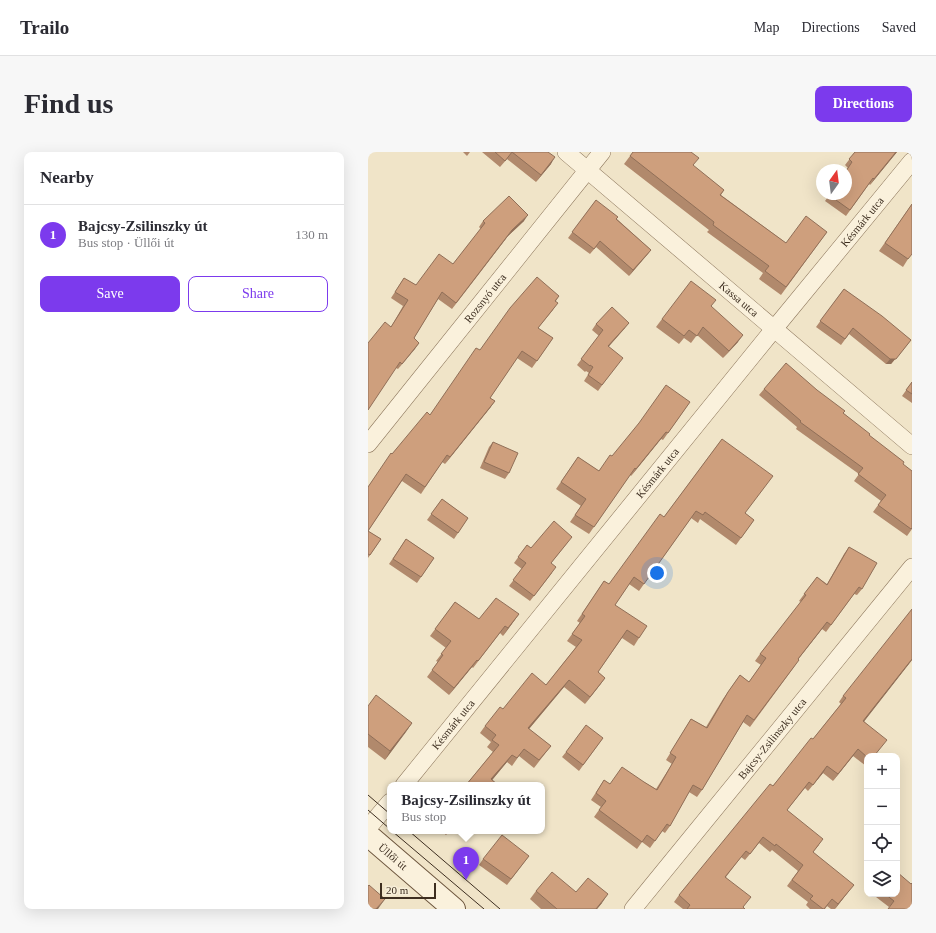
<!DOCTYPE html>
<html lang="en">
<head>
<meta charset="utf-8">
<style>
  :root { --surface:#fff; --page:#f7f7f7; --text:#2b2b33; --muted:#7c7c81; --line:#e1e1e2; --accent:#7c3aed }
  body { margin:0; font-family:Georgia,serif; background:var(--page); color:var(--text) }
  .controls { position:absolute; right:12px; bottom:12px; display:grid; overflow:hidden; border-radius:8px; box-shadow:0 4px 16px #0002 }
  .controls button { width:36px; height:36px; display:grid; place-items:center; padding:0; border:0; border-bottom:1px solid var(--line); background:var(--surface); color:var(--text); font:20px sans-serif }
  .compass { position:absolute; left:448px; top:12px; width:36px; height:36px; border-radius:50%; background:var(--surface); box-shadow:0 4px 16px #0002; rotate:14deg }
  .scale { position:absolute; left:12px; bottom:10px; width:56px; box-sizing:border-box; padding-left:4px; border:2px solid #3d2e20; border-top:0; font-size:11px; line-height:14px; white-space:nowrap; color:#3d2e20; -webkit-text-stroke:3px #f7eed8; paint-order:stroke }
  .you { position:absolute; left:289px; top:421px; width:14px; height:14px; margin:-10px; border:3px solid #fff; border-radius:50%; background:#1a73e8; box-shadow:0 0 0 6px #1a73e833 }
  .badge { display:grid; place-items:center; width:26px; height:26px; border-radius:50%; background:var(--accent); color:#fff; font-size:13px; font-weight:700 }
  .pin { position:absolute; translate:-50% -33px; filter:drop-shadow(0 1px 2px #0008) }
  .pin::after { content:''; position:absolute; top:21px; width:14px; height:12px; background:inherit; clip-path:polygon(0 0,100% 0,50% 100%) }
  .popup { position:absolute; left:19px; top:630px; width:158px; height:52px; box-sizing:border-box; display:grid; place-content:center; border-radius:8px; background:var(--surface); filter:drop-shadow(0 1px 3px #0005); font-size:13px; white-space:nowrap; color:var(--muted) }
  .popup b { font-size:15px; color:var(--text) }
  .popup::after { content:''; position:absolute; left:50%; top:100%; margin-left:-8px; border:8px solid transparent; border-top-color:var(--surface) }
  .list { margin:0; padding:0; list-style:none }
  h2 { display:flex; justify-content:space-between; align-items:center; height:52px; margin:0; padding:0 16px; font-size:17px }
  h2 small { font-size:13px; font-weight:400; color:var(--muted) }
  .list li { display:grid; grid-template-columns:26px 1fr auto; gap:12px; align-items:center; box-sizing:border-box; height:60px; padding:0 16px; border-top:1px solid var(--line) }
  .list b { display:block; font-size:15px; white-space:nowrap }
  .list p { margin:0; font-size:13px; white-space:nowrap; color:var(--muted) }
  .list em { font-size:13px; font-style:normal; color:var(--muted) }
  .actions { display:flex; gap:8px; padding:12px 16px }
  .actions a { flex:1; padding:9px 0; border:1px solid var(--accent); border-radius:8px; text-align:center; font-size:14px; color:var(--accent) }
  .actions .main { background:var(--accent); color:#fff }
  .icon { flex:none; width:22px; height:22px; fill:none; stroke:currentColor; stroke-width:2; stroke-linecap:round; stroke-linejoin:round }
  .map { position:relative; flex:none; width:544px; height:757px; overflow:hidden; border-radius:8px }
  header { display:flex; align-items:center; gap:24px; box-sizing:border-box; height:56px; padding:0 20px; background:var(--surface); border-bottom:1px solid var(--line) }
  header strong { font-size:19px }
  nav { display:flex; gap:22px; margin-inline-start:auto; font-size:14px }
  .intro { display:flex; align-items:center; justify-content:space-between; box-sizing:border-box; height:96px; padding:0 24px }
  h1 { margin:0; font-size:28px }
  .button { padding:10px 18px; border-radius:8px; background:var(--accent); color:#fff; font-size:14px; font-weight:700 }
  main { display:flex; gap:24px; padding:0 24px }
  aside { flex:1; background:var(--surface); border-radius:8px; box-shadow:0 4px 16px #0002 }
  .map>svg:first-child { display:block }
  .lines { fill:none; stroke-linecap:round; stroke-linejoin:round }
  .minor-casing { stroke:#8c765c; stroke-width:18 }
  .secondary-casing { stroke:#6e573f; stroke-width:24 }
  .minor { stroke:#faf1dc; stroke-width:17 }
  .secondary { stroke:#faf1dc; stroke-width:22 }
  .tram { stroke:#3d2e20; stroke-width:1 }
  .wall { fill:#b1896c }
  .shaded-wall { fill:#906f58 }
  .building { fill:#ce9f7d; stroke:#906f58 }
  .labels { text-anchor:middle; stroke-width:3; stroke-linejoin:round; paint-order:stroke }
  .street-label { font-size:11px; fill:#3d2e20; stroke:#f7eed8 }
</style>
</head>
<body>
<header>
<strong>Trailo</strong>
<nav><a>Map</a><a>Directions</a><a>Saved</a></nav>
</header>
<div class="intro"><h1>Find us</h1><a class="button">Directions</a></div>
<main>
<aside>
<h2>Nearby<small></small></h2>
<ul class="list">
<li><span class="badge">1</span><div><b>Bajcsy-Zsilinszky út</b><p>Bus stop · Üllői út</p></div><em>130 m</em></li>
</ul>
<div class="actions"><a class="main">Save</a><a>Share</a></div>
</aside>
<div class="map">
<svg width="544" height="757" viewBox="0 0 544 757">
  <rect width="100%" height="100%" fill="#f0e4c8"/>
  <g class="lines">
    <defs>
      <g id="minor">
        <path id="s1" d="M198,0L544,294"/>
        <path id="s2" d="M0,292L234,0"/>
        <path id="s3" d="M36,633L406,177L544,9"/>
        <path d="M0,676L22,650"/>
        <path id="s4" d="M265,757L544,415"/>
      </g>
      <g id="secondary">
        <path id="s5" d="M0,683L86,757"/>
      </g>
    </defs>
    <use href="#minor" class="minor-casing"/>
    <use href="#secondary" class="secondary-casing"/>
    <use href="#minor" class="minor"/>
    <use href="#secondary" class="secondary"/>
    <path class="tram" d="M0,643L22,662
      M0,658L22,677
      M24,679L116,757
      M41,679L132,757"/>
  </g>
  <path class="wall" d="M95,0H102L99,4Z
    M114,0H180L183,12L168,30L139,7L132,15Z
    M265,0L325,14L356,38L353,43L418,91L459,80L413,143L391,127L395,121L339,80L341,78L256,12Z
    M487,0H529L502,33L501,32L478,64L457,49L480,16L477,13Z
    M228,48L283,98L279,103L261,124L228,95L222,102L200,86Z
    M544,52L540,107L535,115L511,99Z
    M115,69H156L140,84L84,157L70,147L46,186L51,191L30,217L28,216L23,175L35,154L23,146L36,126L48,133L85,112L113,77L111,75Z
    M476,137L543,188L523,212H518L481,182L473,193L448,175Z
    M191,144L188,149L185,158L170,176L185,186L164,216L149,206L122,246L127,249L122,256L77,312L74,310L53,342L34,329L0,379L13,387L0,406V335L24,302L62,263L112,198Z
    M343,154L370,190L355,206L329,183L323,191L316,186L311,192L288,175L294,167Z
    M228,172L257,176L240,195L250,211L230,239L216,229L221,221L218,219L217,220L209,213L231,184L224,178Z
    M544,230V251L534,244Z
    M396,237L475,261L535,312L544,377L539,384L505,360L513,349L486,329L491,322L428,277L429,275L391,243Z
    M322,250L295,288L293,287L263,324L262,323L221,382L202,370L213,354L188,337L210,305L231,319L244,304Z
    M354,287L378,362L386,368L368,393L332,367L330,371L323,366L271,439L261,432L247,453L271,486L266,494L254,486L230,520L237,526L217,552L196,535L161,577L183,594L166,616L151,604L144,614L139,610L124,628L98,633L125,600L119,595L123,590L112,581L117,574L135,557L178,533L208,495L199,489L212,471L209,469L236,429L241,432L296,365Z
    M125,290L141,321L137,327L112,316L121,295Z
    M74,347L100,366L86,387L59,368Z
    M38,387L66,406L49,431L21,412Z
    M200,390L183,411L184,421L162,449L141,434L154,417L146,411L159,393L163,396Z
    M481,395L494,437L489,443L486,442L458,480L454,477L430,507L426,515L382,575L375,570L334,638L329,645L321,640L302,674L297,681L294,679L282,696L274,690L269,697L226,665L233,655L223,648L236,628L242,632L276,630L288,637L304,612L298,608L323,567L338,575L355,547L372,523L381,530L393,513L387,509L392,502L433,450L431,449L449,425L459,432L476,402Z
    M87,450L111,467L151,462L135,484L132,481L105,516L104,515L81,543L59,525L70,510L68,509L78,496L62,484Z
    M544,508L496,569L514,594L499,604V613L498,614L485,604L465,629L455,621L440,639L437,636L419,658L451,693L445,700L481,739L467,757H463L459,754L457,757H442L438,753L440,750L419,734L430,719L404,698L402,700L391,691L377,708L373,705L358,725L376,756L377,757H315L306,750L311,743L445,587L473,552L471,550L475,544Z
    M0,554L44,571L17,608L0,595Z
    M235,586L211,619L194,605L198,600Z
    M73,679H82L78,683Z
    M161,704L139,733L111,713L115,707Z
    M543,732L521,755L508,745L510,742H529Z
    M168,739L208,740L234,751L229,757H173L162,747Z"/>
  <path class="shaded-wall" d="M528,0H529L502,33L506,27Z
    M187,5L183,12L168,30L173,23Z
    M160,63L156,69L140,84L84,157L144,78Z
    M283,98L279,103L261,124L265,118Z
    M261,171L257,176L236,200L240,194Z
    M375,183L370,190L355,206L361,199Z
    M543,188L523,212H518L522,207Z
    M51,191L47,197L30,217L34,212Z
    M127,249L122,256L77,312L82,305Z
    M298,280L293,287L263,324L268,317Z
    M151,462L146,469L135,484L140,476Z
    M459,470L454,477L425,514L430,507Z
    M544,507V508L491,576L495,569Z
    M109,508L104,515L81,543L86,536Z
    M237,526L232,533L217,552L222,545Z
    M201,528L196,535L155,584L160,576Z
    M44,571L38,580L17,608L22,599Z
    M490,597L485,604L465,629L470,622Z
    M144,603L139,610L120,633L123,627Z
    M459,614L455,621L440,639L445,633Z
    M486,733L481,739L467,757L470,752Z
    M240,742L234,751L229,757H228Z
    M17,747L10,757H8Z"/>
  <path class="building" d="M127,0H180L187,5L173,23L144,0L137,9Z
    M265,0H323L331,6L325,13L356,38L352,43L418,91L438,64L459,80L418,135L397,119L401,114L345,73L346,70L262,4Z
    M487,0H528L506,27L505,26L482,58L461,43V42H478V19L484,10L481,7Z
    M141,44L160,63L144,78L88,151L74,140L46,186L51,191L34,212L32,210L0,258V191L17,170L23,175L40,148L27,140L36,126L48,133L71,102L85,112L117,71L115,69Z
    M228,48L250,65L248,67L283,98L265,118L232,89L226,97L204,80Z
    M544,52V102L540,107L517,91Z
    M169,125L191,144L187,149L190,151L170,176L185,186L169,209L154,199L122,246L127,249L82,305L79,303L57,335L38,322L0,379L13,387L2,403L0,402V335L23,301L24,302L59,260L62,263L108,196L112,198L142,156Z
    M323,129L348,148L343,154L375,183L361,199L335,175L329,184L321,178L316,184L294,167Z
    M476,137L514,164L543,188L528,207H522L485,176L477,187L452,169Z
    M244,155L261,171L240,194L255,206L234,233L220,223L225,215L222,213V214L213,207L235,178L228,172Z
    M418,211L449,238L477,259L475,261L502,282L501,283L536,310L535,312L544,319V376L543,377L510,353L518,343L490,322L495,316L432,270L433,269L396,237Z
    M544,230V242L538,238Z
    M298,233L322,250L300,281L298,280L268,317L267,316L226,375L207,363L218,347L193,330L210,305L231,319L242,303L244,304L271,271Z
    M354,287L405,324L377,361L386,368L373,386L337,360L335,363L328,359L276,432L266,425L247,453L279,474L271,486L259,478L230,520L237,526L222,545L201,528L160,576L183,594L171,608L156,597L149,606L144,603L123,627L130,633H98L131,593L124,588L128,583L117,574L132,555L135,557L164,521L178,533L214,488L204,482L217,464L214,462L236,429L241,432L292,362L296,365Z
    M125,290L150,301L141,321L116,310Z
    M74,347L100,366L90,381L63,362Z
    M186,369L204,385L183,411L188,415L166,444L145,428L158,411L150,405L159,393L163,396Z
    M38,387L66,406L53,425L25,407Z
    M481,395L509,411L494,437L491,435L463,473L459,470L430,507L431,508L386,568L379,563L334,638L325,633L302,674L299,672L287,689L279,683L274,690L231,658L238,649L228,641L236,628L242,632L254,615L276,630L289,638L308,605L302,601L323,567L339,576L360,540L372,523L381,530L398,506L392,502L438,443L436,442L449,425L459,433Z
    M128,446L151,462L140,476L137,474L110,509L109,508L86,536L64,518L75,503L73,502L83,489L67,477L87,450L111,467Z
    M544,457V507L495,569L519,588L506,604H499V605L490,597L470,622L459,614L445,633L441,630L419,658L455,687L445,700L486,733L470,752L464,747L456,757H455L442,747L445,744L424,728L435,713L408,692L407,694L395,685L382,702L378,699L357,725L383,745L375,755L377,757H319L322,753L311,743L402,632L405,634L443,586L445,587L478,546L475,544Z
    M8,543L44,571L22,599L0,582V554Z
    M218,573L235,586L215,613L198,600Z
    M134,683L161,704L143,727L115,707Z
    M184,720L208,740L220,726L240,742L228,757H189L168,739Z
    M529,720L543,732L544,731V757H520L526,749L517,742H529Z
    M1,733L17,747L8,757H0V734Z"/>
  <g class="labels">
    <g class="street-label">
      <text dy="4" stroke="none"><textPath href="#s3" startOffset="726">Késmárk utca</textPath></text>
      <text dy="4" stroke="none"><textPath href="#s2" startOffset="187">Rozsnyó utca</textPath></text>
      <text dy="4" stroke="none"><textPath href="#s1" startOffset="227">Kassa utca</textPath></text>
      <text dy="4" stroke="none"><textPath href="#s3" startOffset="402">Késmárk utca</textPath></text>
      <text dy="4" stroke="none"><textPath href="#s3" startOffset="78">Késmárk utca</textPath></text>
      <text dy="4" stroke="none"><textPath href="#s4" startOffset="220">Bajcsy-Zsilinszky utca</textPath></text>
      <text dy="4" stroke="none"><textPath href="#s5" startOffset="33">Üllői út</textPath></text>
    </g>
  </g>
</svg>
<div class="controls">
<button>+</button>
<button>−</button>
<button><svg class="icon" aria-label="locate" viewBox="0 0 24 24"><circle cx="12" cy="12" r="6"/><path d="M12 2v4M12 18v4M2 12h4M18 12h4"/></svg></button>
<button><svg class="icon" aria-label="layers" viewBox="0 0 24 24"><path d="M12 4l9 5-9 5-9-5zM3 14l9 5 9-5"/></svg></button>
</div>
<svg class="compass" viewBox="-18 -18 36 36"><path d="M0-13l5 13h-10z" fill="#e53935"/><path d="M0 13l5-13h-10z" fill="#7c7c81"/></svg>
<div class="scale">20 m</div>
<div class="you"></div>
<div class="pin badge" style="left:98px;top:728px">1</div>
<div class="popup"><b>Bajcsy-Zsilinszky út</b>Bus stop</div>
</div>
</main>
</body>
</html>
